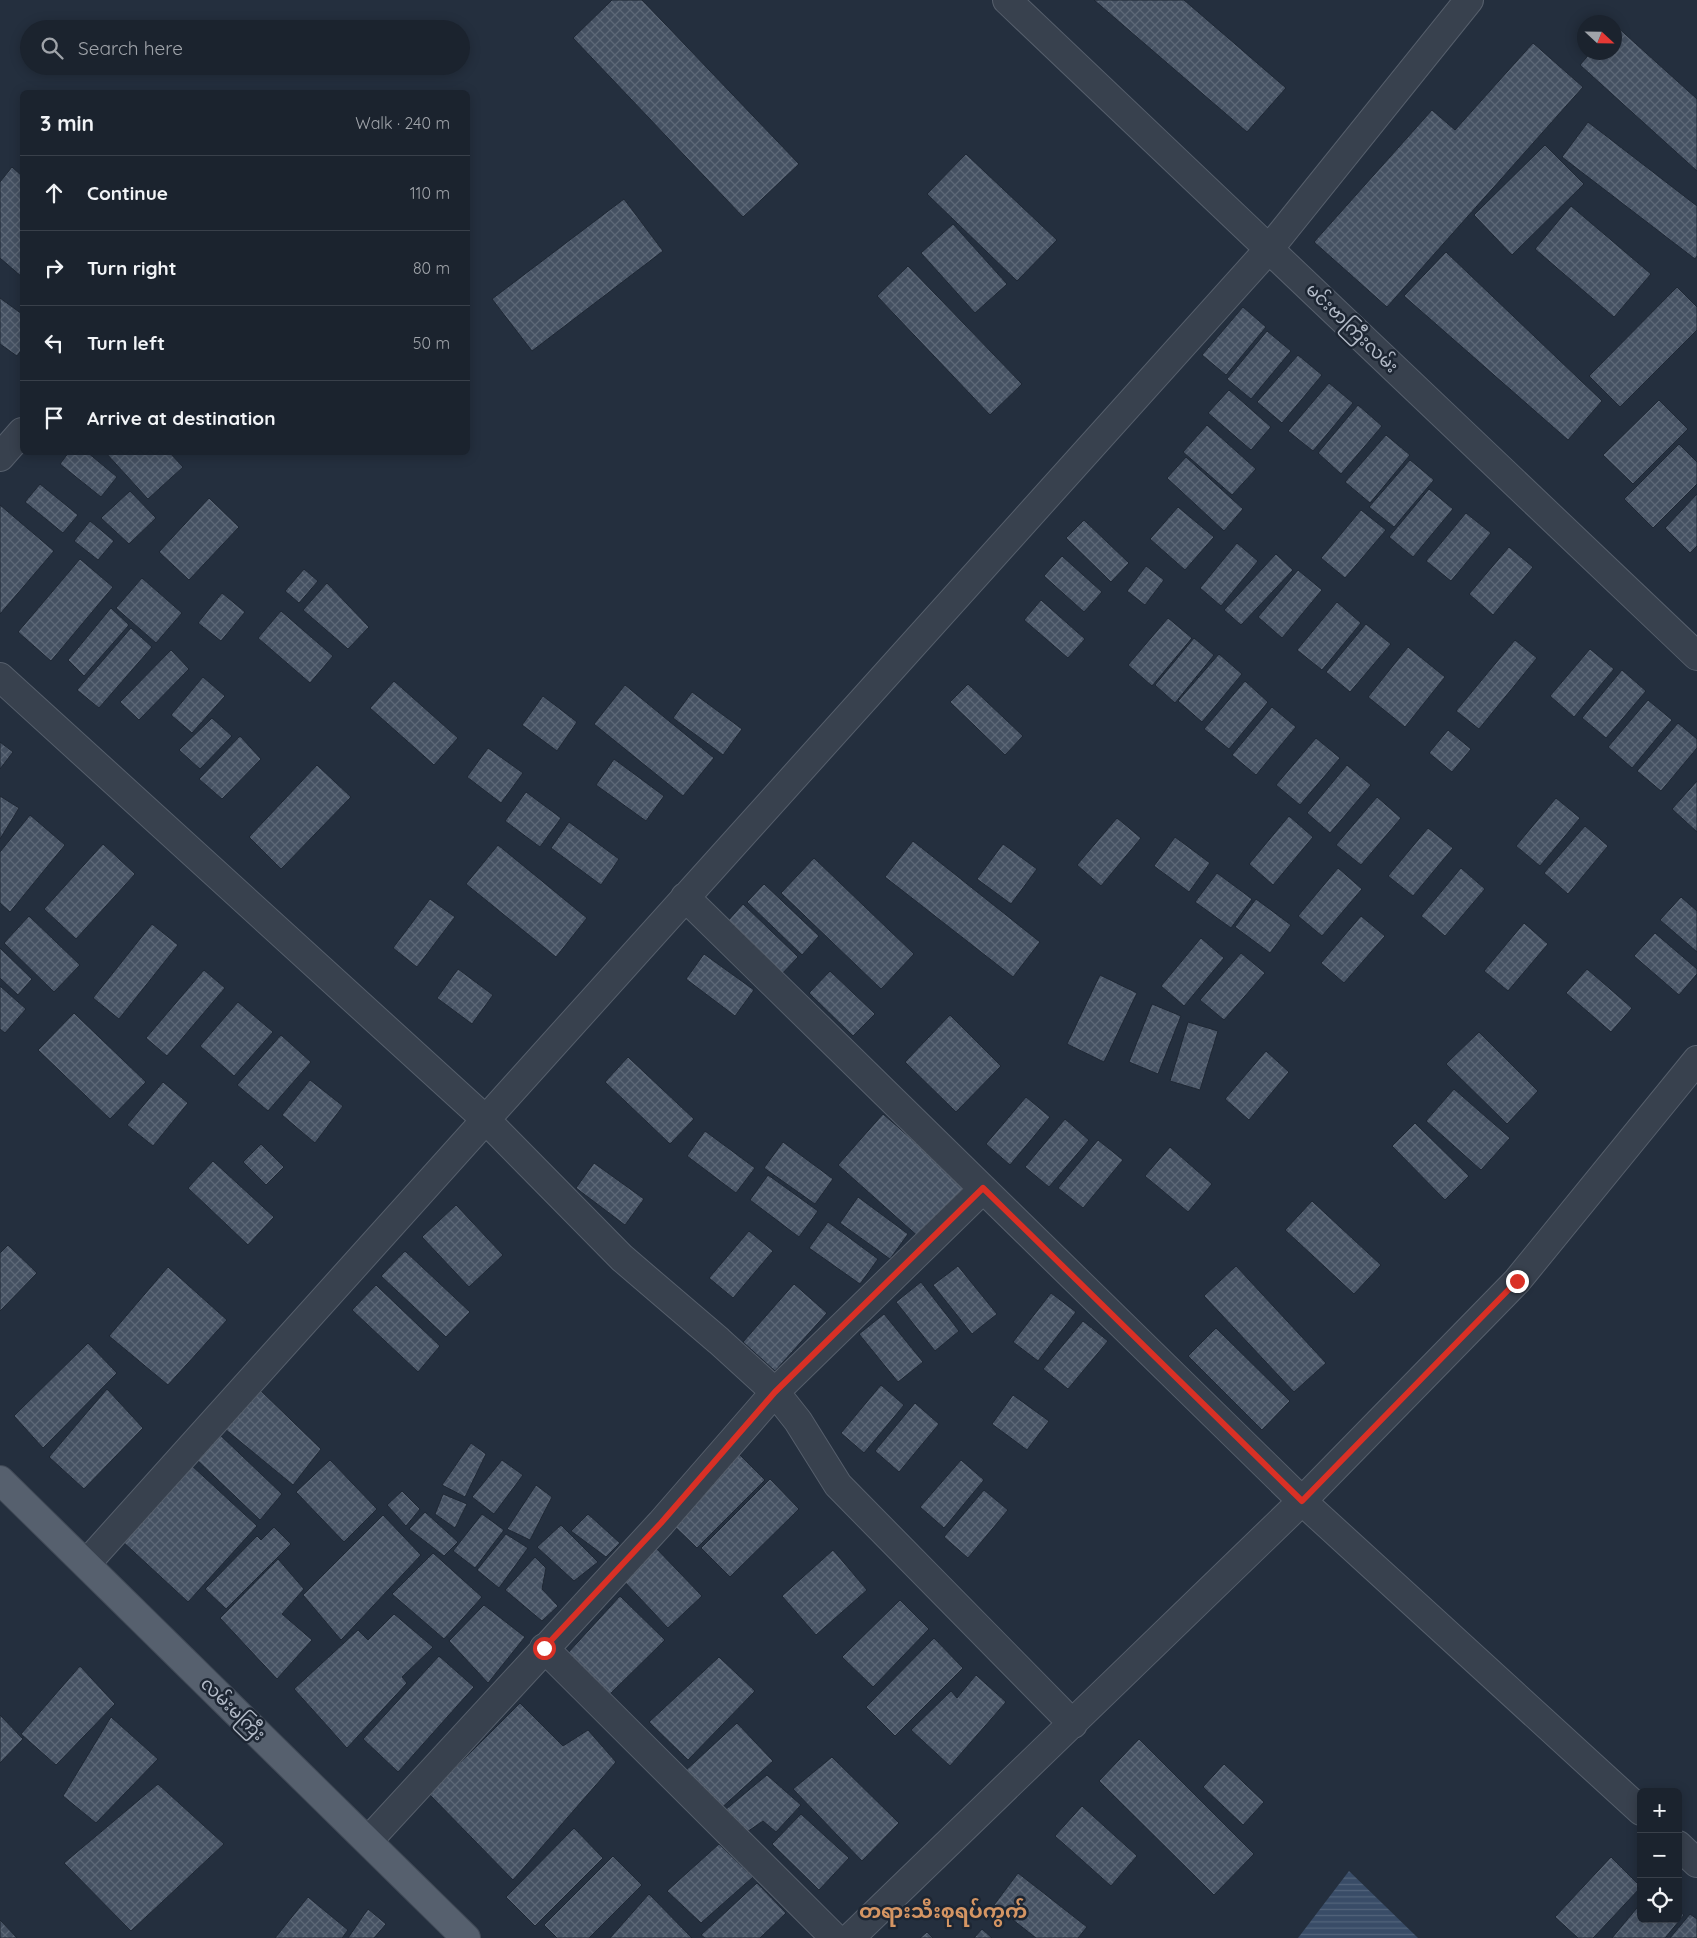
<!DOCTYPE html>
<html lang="en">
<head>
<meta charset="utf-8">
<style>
  :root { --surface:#1b232e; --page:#282f3a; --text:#f1f3f6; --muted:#a0a4aa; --line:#39404a }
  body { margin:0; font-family:Quicksand,"Noto Sans Myanmar",sans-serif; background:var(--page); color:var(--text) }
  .controls { position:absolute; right:15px; bottom:15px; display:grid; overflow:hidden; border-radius:8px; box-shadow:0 2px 12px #0003 }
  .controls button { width:45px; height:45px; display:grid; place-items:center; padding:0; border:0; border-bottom:1px solid var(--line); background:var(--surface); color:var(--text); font:25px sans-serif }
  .compass { position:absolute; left:1577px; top:15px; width:45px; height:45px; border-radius:50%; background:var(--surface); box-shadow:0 2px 12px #0003; rotate:112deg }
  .stop { position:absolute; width:15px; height:15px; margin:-11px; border:4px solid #d93025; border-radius:50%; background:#fff }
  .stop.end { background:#d93025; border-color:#fff; box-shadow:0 1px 5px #0008 }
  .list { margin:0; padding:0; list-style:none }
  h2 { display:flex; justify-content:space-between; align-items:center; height:65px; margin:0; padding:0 20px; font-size:21px }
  h2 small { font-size:16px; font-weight:400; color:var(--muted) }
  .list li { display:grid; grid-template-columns:32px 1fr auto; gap:15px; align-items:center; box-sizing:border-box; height:75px; padding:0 20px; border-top:1px solid var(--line) }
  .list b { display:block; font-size:19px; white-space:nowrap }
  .list em { font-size:16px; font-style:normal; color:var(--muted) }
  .icon { flex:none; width:28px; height:28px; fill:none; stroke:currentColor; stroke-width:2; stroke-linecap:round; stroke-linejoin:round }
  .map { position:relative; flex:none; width:1697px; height:1938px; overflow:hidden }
  .search { position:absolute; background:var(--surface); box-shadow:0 2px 12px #0003; left:20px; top:20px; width:450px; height:55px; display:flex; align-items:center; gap:12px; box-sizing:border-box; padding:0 18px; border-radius:28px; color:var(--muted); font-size:19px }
  .panel { position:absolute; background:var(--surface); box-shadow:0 2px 12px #0003; left:20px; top:90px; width:450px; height:365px; border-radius:8px }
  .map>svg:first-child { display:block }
  .water { fill:url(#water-rules) }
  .building { fill:url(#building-cross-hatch); stroke:#1f2835 }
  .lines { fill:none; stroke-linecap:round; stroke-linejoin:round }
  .minor-casing { stroke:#565f6c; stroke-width:30 }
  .major-casing { stroke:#414a57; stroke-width:30 }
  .minor { stroke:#38414e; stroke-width:28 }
  .major { stroke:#56606e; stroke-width:28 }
  .route { stroke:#d93025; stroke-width:6 }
  .labels { text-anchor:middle; stroke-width:5; stroke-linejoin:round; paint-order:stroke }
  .street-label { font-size:18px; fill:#b4bcc9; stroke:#1d2633 }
  .quarter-label { font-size:20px; font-weight:bold; fill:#d59563; stroke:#1d2633 }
</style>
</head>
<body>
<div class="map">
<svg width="1697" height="1938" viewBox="0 0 1697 1938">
  <defs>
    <pattern id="water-rules" width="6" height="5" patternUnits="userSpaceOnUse" patternTransform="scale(1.25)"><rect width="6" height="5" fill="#394c67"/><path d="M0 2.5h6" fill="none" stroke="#53647b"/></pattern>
    <pattern id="building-cross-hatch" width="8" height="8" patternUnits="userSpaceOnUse" patternTransform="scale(1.25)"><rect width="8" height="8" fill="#455162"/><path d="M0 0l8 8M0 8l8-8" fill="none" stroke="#5d6877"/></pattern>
  </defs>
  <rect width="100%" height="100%" fill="#242f3e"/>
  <path class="water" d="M1349,1871L1418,1938H1298Z"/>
  <path class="building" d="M612,0H642L799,164L743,217L573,38Z
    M1094,0H1184L1286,88L1247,132Z
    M1615,25L1697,99V171L1580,65L1591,52H1614Z
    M1533,43L1583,87L1387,307L1314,242L1432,110L1455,130Z
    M1588,122L1697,206V256L1695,259L1562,157Z
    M1545,145L1584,184L1512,255L1474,215Z
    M966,154L1057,240L1017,281L927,194Z
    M12,167L22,176V277L0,258V182Z
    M624,199L663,251L532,351L492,299Z
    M1571,206L1651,274L1614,317L1535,249Z
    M953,224L1007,284L975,313L921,253Z
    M1446,252L1602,401L1568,440L1404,296Z
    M908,266L1022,384L990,415L877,296Z
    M1677,287L1697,307V330L1620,407L1589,376Z
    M0,298L22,314V349L17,356L0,344Z
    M1243,307L1266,327L1226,375L1202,355Z
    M1267,331L1291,351L1251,399L1227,379Z
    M1298,355L1322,375L1282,423L1257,402Z
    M1329,383L1353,403L1313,451L1288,431Z
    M1229,390L1271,427L1251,450L1208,413Z
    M1659,400L1688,429L1633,484L1603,455Z
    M1358,405L1382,426L1341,474L1318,453Z
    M1207,425L1256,469L1232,495L1183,452Z
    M1386,435L1410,455L1370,503L1345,482Z
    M1679,444L1697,462V484L1653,528L1624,499Z
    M69,452H87L117,477L101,497L60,464Z
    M105,452H169L183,467L148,499Z
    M1186,457L1243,509L1224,531L1167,478Z
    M1410,460L1434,480L1394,527L1369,507Z
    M40,484L78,515L63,533L25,502Z
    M1429,489L1453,509L1413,557L1389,537Z
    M130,491L156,518L129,544L101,518Z
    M1697,494V546L1690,553L1665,528Z
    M209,498L239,527L189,580L159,552Z
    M0,505L54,551L0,614Z
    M1178,507L1214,537L1185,570L1150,539Z
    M1361,510L1386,530L1345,578L1321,558Z
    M1466,513L1491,533L1451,581L1426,561Z
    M1084,520L1129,563L1111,582L1066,538Z
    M90,521L114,541L98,560L74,541Z
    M1237,543L1258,561L1221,606L1200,588Z
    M1509,547L1533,567L1493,615L1469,594Z
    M1276,554L1293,570L1241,625L1224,610Z
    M1062,556L1102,592L1084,612L1044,576Z
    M80,559L113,587L51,661L18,632Z
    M1146,566L1164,580L1145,605L1127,591Z
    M304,569L318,581L299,603L285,591Z
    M1298,570L1322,590L1282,638L1258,617Z
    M142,578L182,613L156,643L116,608Z
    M327,583L369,627L348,649L303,610Z
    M222,593L245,612L221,641L198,623Z
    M1041,600L1085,639L1068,658L1024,620Z
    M1337,602L1361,623L1322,670L1297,650Z
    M111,608L129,625L84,676L68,660Z
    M281,611L333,656L310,683L258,638Z
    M1168,618L1192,638L1152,686L1128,665Z
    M1366,624L1391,644L1350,692L1326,672Z
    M131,628L152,647L99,708L77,690Z
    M1194,638L1214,655L1175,703L1155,685Z
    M1515,640L1537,658L1479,729L1456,711Z
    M1408,647L1445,677L1405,727L1368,697Z
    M1590,649L1614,669L1574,717L1550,696Z
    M171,650L189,669L139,720L120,702Z
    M1219,654L1242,674L1202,722L1178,701Z
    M1622,670L1646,691L1606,738L1582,718Z
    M203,677L225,696L192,733L171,715Z
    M394,681L458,738L434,765L370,708Z
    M1245,681L1268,702L1229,749L1204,729Z
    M968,684L1023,736L1005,755L950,702Z
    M625,685L714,758L683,796L594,724Z
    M692,692L742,729L723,755L673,718Z
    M543,696L577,722L557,751L522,725Z
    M1648,700L1672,720L1632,768L1608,747Z
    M1272,707L1296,727L1256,775L1232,755Z
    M212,718L232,736L200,769L179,750Z
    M1678,723L1697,739V748L1661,791L1637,771Z
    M1448,730L1471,749L1452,772L1429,753Z
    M240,736L261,759L222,799L199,779Z
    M1316,738L1340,758L1300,805L1276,785Z
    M0,742L13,752L0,769Z
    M488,748L523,773L501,803L467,777Z
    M614,759L664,796L646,821L596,785Z
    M317,765L351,797L281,869L249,837Z
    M1347,765L1371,785L1330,833L1307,813Z
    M1697,781V832L1672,809Z
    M526,792L561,818L540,847L505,821Z
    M0,796L19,808L0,839Z
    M1377,797L1401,818L1361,865L1336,845Z
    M1556,798L1580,818L1540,866L1516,846Z
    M30,815L65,845L10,912L0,903V852Z
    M1289,816L1313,837L1273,885L1249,864Z
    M1117,818L1141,838L1101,886L1077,865Z
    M569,822L619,859L601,885L551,848Z
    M1585,826L1608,846L1568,894L1544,873Z
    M1428,828L1453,848L1413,896L1388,876Z
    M1175,837L1210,863L1189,892L1154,866Z
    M913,841L1040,942L1013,977L885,877Z
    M103,844L135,874L76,939L44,909Z
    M1003,844L1037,869L1011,904L977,879Z
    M498,845L587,918L556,957L466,884Z
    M814,858L914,954L881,989L781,893Z
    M1338,868L1362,889L1322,936L1298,916Z
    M1461,868L1485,889L1445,936L1421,916Z
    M1217,873L1252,899L1231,928L1195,902Z
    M764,884L819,936L802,955L747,902Z
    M1681,897L1697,911V952L1660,920Z
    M430,899L455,917L417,967L393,948Z
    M1256,899L1291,925L1270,953L1235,927Z
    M743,904L798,957L780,976L726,923Z
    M29,916L80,965L54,992L4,943Z
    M1361,916L1385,936L1344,983L1321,963Z
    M1524,923L1548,944L1508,991L1484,971Z
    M152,924L178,945L119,1019L93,998Z
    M1655,933L1697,969V974L1679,995L1634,956Z
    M1201,938L1224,958L1184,1006L1161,986Z
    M0,948L32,979L18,995L0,978Z
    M1241,953L1265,973L1224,1020L1200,1000Z
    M704,954L754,990L735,1016L686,979Z
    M458,969L493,995L472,1024L437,998Z
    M1587,969L1632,1008L1611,1032L1566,993Z
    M204,970L225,988L167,1056L146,1038Z
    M830,971L875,1014L853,1036L809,993Z
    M1100,975L1137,993L1104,1062L1067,1044Z
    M0,986L26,1009L5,1033L0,1029Z
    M238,1002L273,1032L234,1076L200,1046Z
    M1152,1004L1181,1016L1158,1074L1129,1062Z
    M74,1013L146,1082L110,1119L38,1050Z
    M950,1015L1001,1066L956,1112L905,1062Z
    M1188,1022L1218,1031L1200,1090L1170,1081Z
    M1479,1032L1538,1091L1507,1124L1446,1064Z
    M281,1035L311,1062L268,1111L237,1085Z
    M1266,1051L1289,1072L1249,1120L1225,1099Z
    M628,1057L694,1119L670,1144L605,1082Z
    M310,1080L343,1106L315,1143L282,1115Z
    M163,1082L188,1103L153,1146L127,1125Z
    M1454,1089L1510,1138L1481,1170L1426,1121Z
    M1026,1097L1050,1117L1010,1165L986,1144Z
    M883,1114L966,1187L921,1239L838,1165Z
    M1065,1119L1089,1140L1049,1187L1025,1167Z
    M1415,1123L1469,1176L1445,1200L1392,1146Z
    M705,1131L755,1168L736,1193L687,1156Z
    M1098,1140L1123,1160L1083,1208L1058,1188Z
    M783,1142L833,1179L815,1204L764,1168Z
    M261,1144L284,1167L266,1185L243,1162Z
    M1170,1147L1212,1184L1188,1212L1145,1176Z
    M213,1161L274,1217L248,1245L188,1188Z
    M594,1163L644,1199L625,1225L576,1188Z
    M768,1175L818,1211L799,1237L750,1200Z
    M858,1197L908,1234L890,1259L840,1223Z
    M1312,1201L1381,1265L1354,1294L1285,1230Z
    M456,1205L503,1255L469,1287L422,1237Z
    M828,1222L878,1259L860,1284L809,1248Z
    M749,1231L773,1251L733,1298L709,1278Z
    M8,1245L37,1273L0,1311V1253Z
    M405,1251L470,1312L446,1337L381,1276Z
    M958,1266L997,1314L972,1334L933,1285Z
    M1236,1266L1326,1363L1294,1392L1204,1296Z
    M168,1267L227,1320L168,1385L109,1336Z
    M921,1282L959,1331L935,1351L896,1302Z
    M794,1284L827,1313L775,1371L743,1342Z
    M376,1285L440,1346L418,1372L352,1310Z
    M1051,1293L1076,1312L1038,1361L1013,1342Z
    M884,1314L923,1362L898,1382L859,1334Z
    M1083,1321L1108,1341L1068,1389L1043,1369Z
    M1216,1328L1290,1401L1262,1430L1188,1356Z
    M88,1343L117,1373L43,1448L14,1416Z
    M881,1385L904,1405L864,1453L841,1433Z
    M107,1389L143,1428L84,1489L49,1457Z
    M260,1390L321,1449L293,1485L225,1429Z
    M1013,1395L1049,1421L1027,1450L992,1424Z
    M915,1403L939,1424L899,1472L875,1451Z
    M218,1433L282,1494L260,1520L194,1457Z
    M471,1443L486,1454L465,1497L442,1485Z
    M736,1451L765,1480L697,1548L668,1520Z
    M330,1460L377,1509L344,1542L296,1492Z
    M502,1460L523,1475L494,1514L472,1497Z
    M961,1460L984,1480L944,1528L920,1507Z
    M190,1464L257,1526L188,1602L121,1540Z
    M770,1479L799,1509L730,1577L701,1548Z
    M536,1485L552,1497L530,1540L507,1529Z
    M984,1490L1008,1510L968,1558L944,1537Z
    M402,1491L420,1509L406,1526L387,1505Z
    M443,1494L467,1504L455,1528L435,1514Z
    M425,1512L458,1542L444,1556L409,1529Z
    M482,1514L504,1530L475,1568L453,1551Z
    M588,1514L620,1543L606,1557L571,1531Z
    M383,1515L421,1555L341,1640L303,1595Z
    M561,1525L598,1562L574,1581L537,1547Z
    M274,1527L291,1544L226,1609L205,1589L257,1536L261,1540Z
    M506,1534L528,1548L499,1588L477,1570Z
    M654,1546L702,1596L668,1628L621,1578Z
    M833,1550L867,1590L816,1635L782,1596Z
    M433,1553L482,1597L444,1639L392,1594Z
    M535,1557L546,1568L542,1589L558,1606L542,1621L505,1590Z
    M278,1559L304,1589L282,1614L312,1640L277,1679L220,1618Z
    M620,1596L665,1640L609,1695L567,1654Z
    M900,1600L929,1629L873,1687L842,1657Z
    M484,1605L525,1637L488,1683L449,1641Z
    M394,1614L433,1647L402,1677L407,1683L347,1748L294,1689L358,1630L368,1640Z
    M934,1638L963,1668L895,1736L866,1707Z
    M439,1656L474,1687L398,1772L363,1739Z
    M719,1657L755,1691L688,1760L649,1722Z
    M80,1666L115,1704L56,1765L21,1734Z
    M976,1675L1006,1702L950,1766L911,1730L951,1691L957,1698Z
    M520,1703L563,1746L588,1730L616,1762L513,1880L429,1794Z
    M0,1715L23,1739L0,1763Z
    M111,1717L158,1759L96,1823L63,1796Z
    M737,1723L773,1761L718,1811L683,1773Z
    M1139,1739L1254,1854L1214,1895L1099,1781Z
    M832,1757L899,1823L862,1861L793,1789Z
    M1224,1764L1264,1802L1243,1825L1203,1787Z
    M767,1775L801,1805L776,1832L763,1821L741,1836L719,1815Z
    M158,1784L224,1844L131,1931L64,1863Z
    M1082,1806L1137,1856L1111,1886L1055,1836Z
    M801,1814L849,1858L819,1890L772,1844Z
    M574,1828L603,1858L535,1926L506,1897Z
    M719,1844L753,1877L701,1923L667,1891Z
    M613,1856L642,1885L589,1938H557L544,1925Z
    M1611,1857L1641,1887L1593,1938H1578L1555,1917Z
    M1018,1873L1087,1927L1078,1938H1036L994,1905Z
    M757,1883L786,1913L760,1938H705L701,1935Z
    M649,1894L692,1938H610Z
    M308,1897L348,1930L342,1938H275Z
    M1641,1903V1919H1678V1910L1684,1915L1665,1938H1612Z
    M368,1909L386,1924L374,1938H348Z
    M1690,1914L1697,1919V1938H1670Z
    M0,1920L17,1938H0Z
    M982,1929L992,1938H974Z
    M927,1932L933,1938H920Z"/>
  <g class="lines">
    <defs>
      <path id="minor" d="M1007,0L1697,656
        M0,457L22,432
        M0,677L485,1119L622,1258L719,1341L775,1392L798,1421L838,1485L1073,1724
        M685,897L1302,1501L1641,1811
        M86,1564L1269,249L1469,0
        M544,1648L835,1938
        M368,1841L661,1523L775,1392L983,1189
        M1678,1845L1697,1863
        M850,1938L1302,1501L1517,1281L1697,1060"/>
      <path id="major" d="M0,1480L466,1938"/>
    </defs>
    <use href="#minor" class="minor-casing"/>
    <use href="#major" class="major-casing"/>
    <use href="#minor" class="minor"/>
    <use href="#major" class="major"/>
  </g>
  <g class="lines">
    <path class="route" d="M544,1648L661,1523L775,1392L983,1188L1302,1501L1517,1281"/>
  </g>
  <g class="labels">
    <g class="street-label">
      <text transform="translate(1352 328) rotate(44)" y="6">မင်းဗာကြီးလမ်း</text>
      <text transform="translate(233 1709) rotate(44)" y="6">လမ်းမကြီး</text>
    </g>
    <g class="quarter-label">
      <text x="943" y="1918">တရားသီးစုရပ်ကွက်</text>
    </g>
  </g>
</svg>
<div class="controls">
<button>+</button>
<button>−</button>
<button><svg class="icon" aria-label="locate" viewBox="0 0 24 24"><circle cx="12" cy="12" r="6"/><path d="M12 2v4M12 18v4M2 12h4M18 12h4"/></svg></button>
</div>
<svg class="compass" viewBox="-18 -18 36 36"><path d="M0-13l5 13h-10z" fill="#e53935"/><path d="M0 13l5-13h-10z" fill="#a0a4aa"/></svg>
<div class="stop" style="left:544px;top:1648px"></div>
<div class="stop end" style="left:1517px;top:1281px"></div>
<div class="search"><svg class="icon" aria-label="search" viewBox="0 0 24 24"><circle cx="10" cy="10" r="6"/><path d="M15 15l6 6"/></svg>Search here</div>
<section class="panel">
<h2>3 min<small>Walk · 240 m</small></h2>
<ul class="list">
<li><svg class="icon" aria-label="ahead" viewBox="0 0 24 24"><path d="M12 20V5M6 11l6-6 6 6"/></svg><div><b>Continue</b></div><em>110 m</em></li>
<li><svg class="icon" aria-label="right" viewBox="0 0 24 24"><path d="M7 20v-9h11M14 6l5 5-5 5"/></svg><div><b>Turn right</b></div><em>80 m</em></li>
<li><svg class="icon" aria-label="left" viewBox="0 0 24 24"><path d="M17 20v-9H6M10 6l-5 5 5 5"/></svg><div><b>Turn left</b></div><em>50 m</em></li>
<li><svg class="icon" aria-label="arrive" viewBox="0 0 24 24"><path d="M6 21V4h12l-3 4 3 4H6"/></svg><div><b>Arrive at destination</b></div></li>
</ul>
</section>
</div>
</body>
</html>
